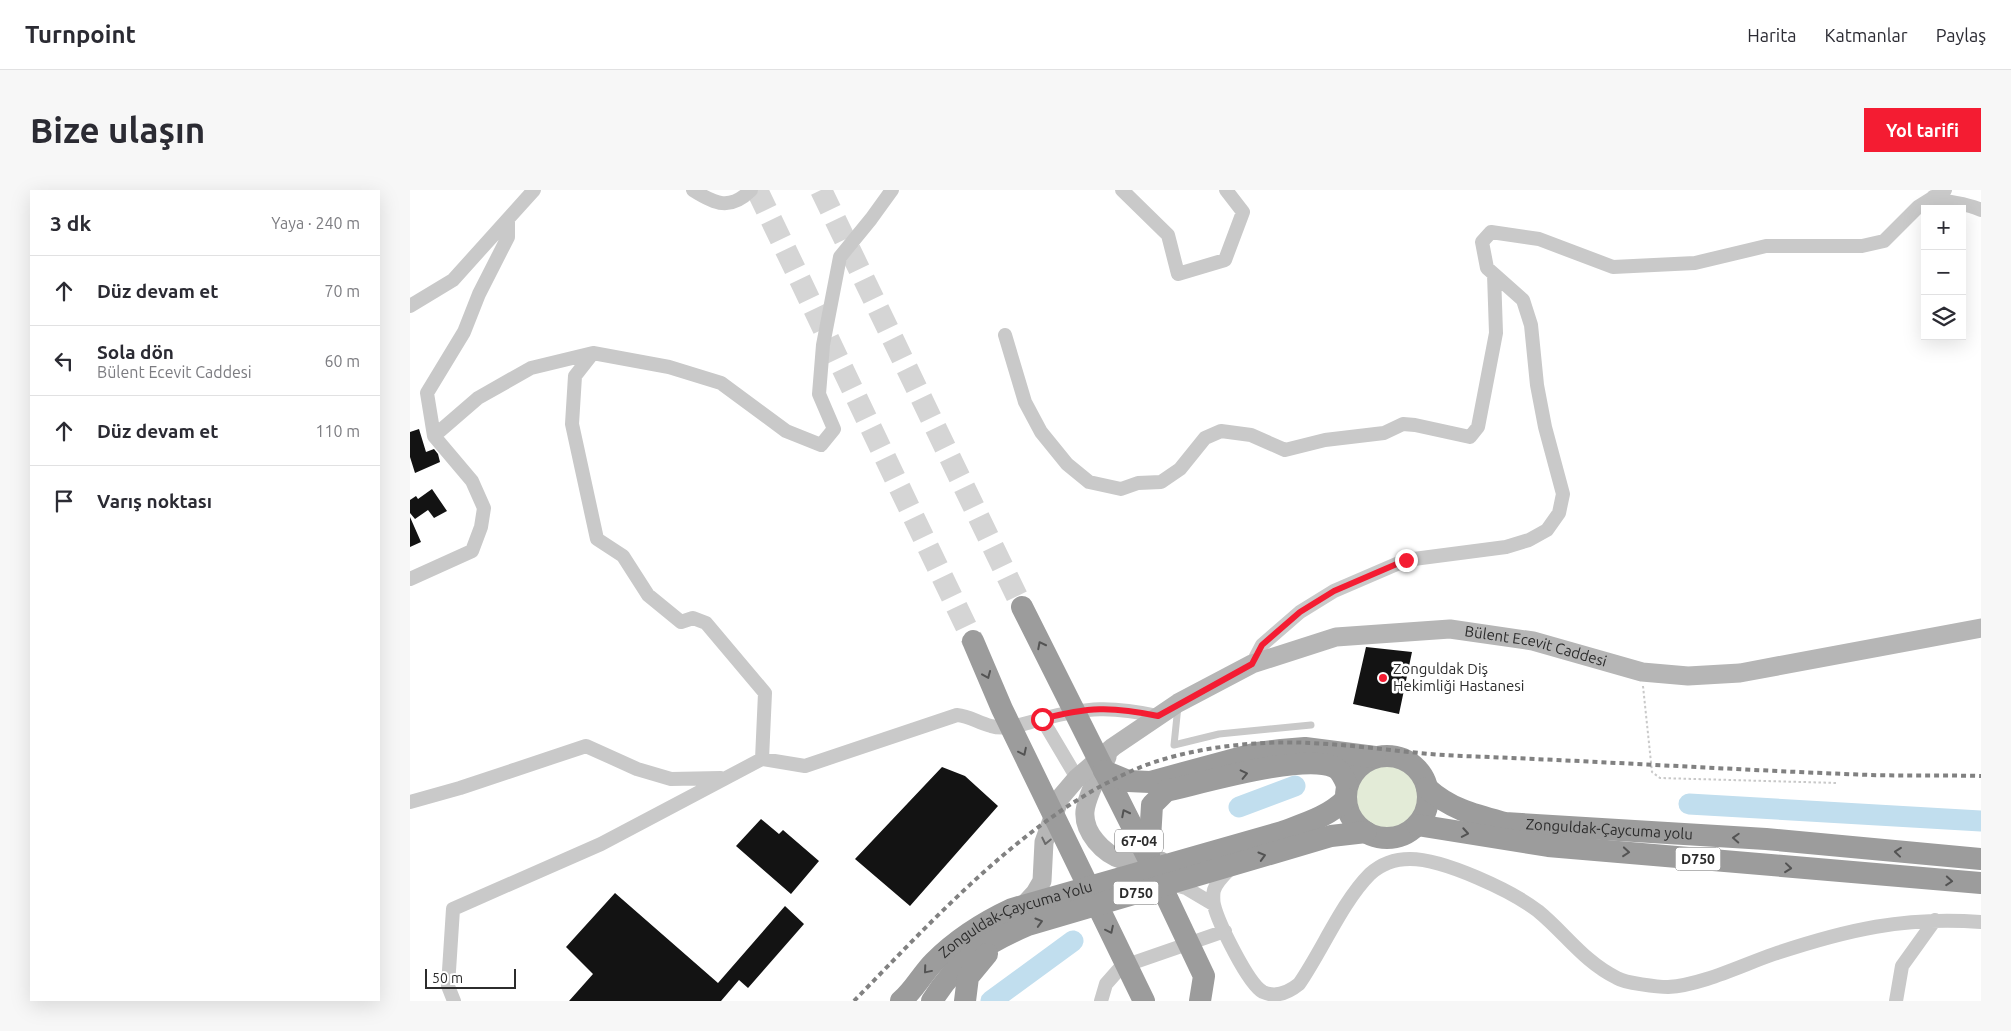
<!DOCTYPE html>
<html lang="tr">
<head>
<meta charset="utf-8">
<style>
  :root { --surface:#fff; --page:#f7f7f7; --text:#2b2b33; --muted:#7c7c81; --line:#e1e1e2; --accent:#f41c32 }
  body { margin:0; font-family:Ubuntu,sans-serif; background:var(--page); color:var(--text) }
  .controls { position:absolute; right:15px; top:15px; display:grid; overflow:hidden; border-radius:0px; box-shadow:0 5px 20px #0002 }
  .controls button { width:45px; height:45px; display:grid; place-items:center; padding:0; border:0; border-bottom:1px solid var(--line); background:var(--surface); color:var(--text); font:25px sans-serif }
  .scale { position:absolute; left:15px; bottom:12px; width:91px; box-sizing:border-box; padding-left:5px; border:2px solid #2c2c2c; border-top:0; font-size:14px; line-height:18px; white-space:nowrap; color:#2c2c2c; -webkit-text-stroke:4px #fff; paint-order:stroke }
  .stop { position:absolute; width:15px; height:15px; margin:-11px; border:4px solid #f41c32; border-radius:50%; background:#fff }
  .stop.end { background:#f41c32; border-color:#fff; box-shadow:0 1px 5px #0008 }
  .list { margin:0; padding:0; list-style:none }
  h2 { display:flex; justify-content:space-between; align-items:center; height:65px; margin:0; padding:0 20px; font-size:21px }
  h2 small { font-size:16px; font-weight:400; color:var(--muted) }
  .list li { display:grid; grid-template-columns:32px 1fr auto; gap:15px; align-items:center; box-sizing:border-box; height:70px; padding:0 20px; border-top:1px solid var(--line) }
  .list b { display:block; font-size:19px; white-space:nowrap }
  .list p { margin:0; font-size:16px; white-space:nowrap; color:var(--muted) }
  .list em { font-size:16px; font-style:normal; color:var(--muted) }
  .icon { flex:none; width:28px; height:28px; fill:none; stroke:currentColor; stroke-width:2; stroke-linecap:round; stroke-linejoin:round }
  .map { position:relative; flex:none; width:1571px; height:811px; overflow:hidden; border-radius:0px }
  header { display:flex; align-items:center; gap:30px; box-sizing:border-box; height:70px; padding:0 25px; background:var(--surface); border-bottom:1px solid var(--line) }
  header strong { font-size:24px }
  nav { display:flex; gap:28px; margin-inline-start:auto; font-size:18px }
  .intro { display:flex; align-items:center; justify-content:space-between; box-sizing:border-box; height:120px; padding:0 30px }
  h1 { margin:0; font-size:35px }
  .button { padding:12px 22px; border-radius:0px; background:var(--accent); color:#fff; font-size:18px; font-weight:700 }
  main { display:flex; gap:30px; padding:0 30px }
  aside { flex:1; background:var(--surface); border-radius:0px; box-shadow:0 5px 20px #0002 }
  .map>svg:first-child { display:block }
  .green { fill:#e3ebd7 }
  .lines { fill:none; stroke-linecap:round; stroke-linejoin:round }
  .river { stroke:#c1deee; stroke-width:21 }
  .building { fill:#131313 }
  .trunk-tunnel { stroke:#d5d5d5; stroke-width:22; stroke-dasharray:22 11; stroke-linecap:butt }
  .path { stroke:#c9c9c9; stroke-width:2; stroke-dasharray:2.5 2.5; stroke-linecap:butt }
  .service { stroke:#c9c9c9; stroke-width:7 }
  .minor { stroke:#c9c9c9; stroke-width:14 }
  .secondary { stroke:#b6b6b6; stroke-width:19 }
  .trunk { stroke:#9c9c9c; stroke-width:22 }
  .rail { stroke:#818181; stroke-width:4; stroke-dasharray:5 4; stroke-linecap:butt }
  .oneway { stroke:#535353 }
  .oneway2 { stroke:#6a6a6a }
  .route { stroke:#f41c32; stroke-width:6 }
  .poi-dot { fill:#f41c32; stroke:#fff; stroke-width:2 }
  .labels { text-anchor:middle; stroke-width:5; stroke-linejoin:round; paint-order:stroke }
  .shield { fill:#fff; stroke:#6b6b6b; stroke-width:1 }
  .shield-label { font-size:14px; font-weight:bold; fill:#2c2c2c }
  .street-label { font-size:15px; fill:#2c2c2c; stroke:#fff }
  .poi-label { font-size:15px; fill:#2c2c2c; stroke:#fff; text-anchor:start }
</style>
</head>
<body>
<header>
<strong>Turnpoint</strong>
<nav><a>Harita</a><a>Katmanlar</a><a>Paylaş</a></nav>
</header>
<div class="intro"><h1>Bize ulaşın</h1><a class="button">Yol tarifi</a></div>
<main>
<aside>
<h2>3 dk<small>Yaya · 240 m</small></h2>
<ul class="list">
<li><svg class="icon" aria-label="ahead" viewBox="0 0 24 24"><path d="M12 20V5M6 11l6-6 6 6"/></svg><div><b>Düz devam et</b></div><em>70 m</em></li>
<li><svg class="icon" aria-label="left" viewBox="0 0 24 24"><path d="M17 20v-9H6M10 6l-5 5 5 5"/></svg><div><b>Sola dön</b><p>Bülent Ecevit Caddesi</p></div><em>60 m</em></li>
<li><svg class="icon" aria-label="ahead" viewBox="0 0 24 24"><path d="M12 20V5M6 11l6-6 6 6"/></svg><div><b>Düz devam et</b></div><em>110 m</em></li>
<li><svg class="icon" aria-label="arrive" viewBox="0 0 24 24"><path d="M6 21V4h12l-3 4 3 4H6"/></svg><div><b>Varış noktası</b></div></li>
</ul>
</aside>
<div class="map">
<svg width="1571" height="811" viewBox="0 0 1571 811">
  <rect width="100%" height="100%" fill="#fff"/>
  <path class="green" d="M939 607a38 38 0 1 1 76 0a38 38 0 1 1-76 0Z"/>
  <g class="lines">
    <path class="river" d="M1279,614L1571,631
      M829,617L885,596
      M581,811L663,751"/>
  </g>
  <path class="building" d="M9,239L16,262L24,259L28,264L30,272L5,283L0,267V242Z
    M22,299L37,321L24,328L18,320L5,329L0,323V310L6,306L8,309Z
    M0,327L11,352L0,357Z
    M956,457L1002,462L989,524L943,514Z
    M532,577L555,586L588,616L500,716L445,669Z
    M351,629L369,644L373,640L409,671L381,704L326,656Z
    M205,703L308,793L375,716L394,734L338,798L329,790L311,811H159L183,784L156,757Z"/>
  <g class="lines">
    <path class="trunk-tunnel" d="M347,0L563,451
      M411,0L612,417"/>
    <path class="path" d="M1233,496L1242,582L1250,588L1427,593"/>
    <path class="service" d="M768,516L764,555L809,544L901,535"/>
    <path class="minor" d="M283,0C305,14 320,21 341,0
      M712,0L758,45L768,84L815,70L833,22L816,0
      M1523,7C1541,14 1555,12 1571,20
      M0,116L43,90L124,0
      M595,145L615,212L631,242L657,274L679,292L711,299L728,293L751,292L770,279L795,248L811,241L841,245L875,260L915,250L974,243L993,234L1005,235L1060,247L1068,237L1086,143L1084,84
      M24,246L68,208L121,178L183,163
      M0,389L62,361L71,337L74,318L62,291L24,246L17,203L54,142L69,104L98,47V29
      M842,474L852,455L890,422L924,401L996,370L1096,357L1119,350L1137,340L1149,323L1153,304L1135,237L1127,195L1121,135L1113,110L1077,78L1072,52L1081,42L1129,49L1203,77L1285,73L1356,56H1452L1474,51L1508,17L1535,0
      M352,569L355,503L296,433L283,428L271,432L238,405L213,366L187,349L162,234L165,186L183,163L259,177L311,193L376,241L411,255L424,239L409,204L413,155L430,67L461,29L482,0
      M667,588L632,529C678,517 701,516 748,526
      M0,612L50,598L176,556L227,579L261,589L311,588
      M821,678C815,684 807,691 804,700C803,703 803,711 804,715C808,732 838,794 853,802C866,808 879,802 889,794C912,761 932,712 960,684C971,674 986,669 1000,669C1034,669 1102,701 1128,721C1155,743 1174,772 1207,788C1215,793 1248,797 1258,797C1292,795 1332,775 1364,764C1436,740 1495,726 1571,732
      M761,694L776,698L803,714
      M44,811L38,796L43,719L191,654L352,569L395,576L547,525C560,526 568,533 581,536C597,541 615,533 632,529
      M691,811L696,794L711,777L815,741
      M1486,811L1492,776L1525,730"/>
    <g class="secondary">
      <path d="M697,567C690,581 677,605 675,621C673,642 693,664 713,670C725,673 739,671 751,671"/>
      <path id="s1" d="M614,715L625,703L632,691L634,652L650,608L667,588L703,557L768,513L842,474L926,447L1040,439L1123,451L1232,482L1278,486L1330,483L1571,438"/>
    </g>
    <g class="trunk">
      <path d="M612,417L739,670L794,786L790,811"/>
      <path d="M563,451L592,519L734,811"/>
      <circle cx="977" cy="607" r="41"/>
      <path d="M694,581L718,591L740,592L847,563L871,560L895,558L965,567"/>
      <path id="s2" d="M1017,598C1040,619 1065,625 1095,633L1356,649L1571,669"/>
      <path d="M1007,635L1138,656L1571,693"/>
      <path d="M739,666L742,615L756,601C792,593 893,563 924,577C931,580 934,588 937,595"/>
      <path id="s3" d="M491,811C504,800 512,784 524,772C547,749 572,733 602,719L872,642C896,633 918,627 936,609"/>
      <path d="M522,811C546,771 576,753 618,735L921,646L956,642"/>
      <path d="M555,811L558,787L577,764"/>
    </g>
    <path class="rail" d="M444,811C525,728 618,625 726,579C776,558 845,550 900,553C951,555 1001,564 1052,566C1188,571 1325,580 1461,585C1498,586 1534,585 1571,586"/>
  </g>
  <defs><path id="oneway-chevron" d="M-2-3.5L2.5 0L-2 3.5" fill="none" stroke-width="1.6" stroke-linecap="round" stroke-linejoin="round" transform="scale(1.25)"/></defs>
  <g class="oneway">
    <use href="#oneway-chevron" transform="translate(631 455) rotate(-117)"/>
    <use href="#oneway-chevron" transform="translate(577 485) rotate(67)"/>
    <use href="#oneway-chevron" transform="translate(613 562) rotate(64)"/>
    <use href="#oneway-chevron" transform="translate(834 584) rotate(-13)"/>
    <use href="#oneway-chevron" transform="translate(715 623) rotate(-117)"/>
    <use href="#oneway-chevron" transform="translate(1055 643) rotate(10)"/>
    <use href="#oneway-chevron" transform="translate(1326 648) rotate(-177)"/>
    <use href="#oneway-chevron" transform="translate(1216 662) rotate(5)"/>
    <use href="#oneway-chevron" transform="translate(1488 662) rotate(-174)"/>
    <use href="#oneway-chevron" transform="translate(852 666) rotate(-16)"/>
    <use href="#oneway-chevron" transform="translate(1378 678) rotate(6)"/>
    <use href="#oneway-chevron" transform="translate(1539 691) rotate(4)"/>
    <use href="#oneway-chevron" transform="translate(629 732) rotate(-16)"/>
    <use href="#oneway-chevron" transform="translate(700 740) rotate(64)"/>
    <use href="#oneway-chevron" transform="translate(517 780) rotate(130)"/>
  </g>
  <use class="oneway2" href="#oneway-chevron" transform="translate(636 651) rotate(102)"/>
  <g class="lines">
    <path class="route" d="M632,529C678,517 701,516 748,526L842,474L852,455L890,422L924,401L996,370"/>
  </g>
  <circle class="poi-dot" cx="973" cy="488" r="5"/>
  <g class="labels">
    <g class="shield">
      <rect x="705" y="639.5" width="48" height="23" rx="4"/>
      <rect x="1265.5" y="657.5" width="45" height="23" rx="4"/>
      <rect x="703.5" y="691.5" width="45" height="23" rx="4"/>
    </g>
    <g class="shield-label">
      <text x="729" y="656">67-04</text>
      <text x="1288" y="674">D750</text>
      <text x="726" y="708">D750</text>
    </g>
    <g class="street-label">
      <text dy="5" stroke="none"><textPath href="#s1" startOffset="642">Bülent Ecevit Caddesi</textPath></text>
      <text dy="5" stroke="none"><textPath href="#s2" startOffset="191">Zonguldak-Çaycuma yolu</textPath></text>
      <text dy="5" stroke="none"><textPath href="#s3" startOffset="145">Zonguldak-Çaycuma Yolu</textPath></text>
    </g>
    <g class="poi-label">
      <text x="983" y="484">Zonguldak Diş<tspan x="983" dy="17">Hekimliği Hastanesi</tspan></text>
    </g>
  </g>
</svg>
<div class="controls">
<button>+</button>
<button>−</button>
<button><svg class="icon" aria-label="layers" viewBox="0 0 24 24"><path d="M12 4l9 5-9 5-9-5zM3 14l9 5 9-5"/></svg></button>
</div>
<div class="scale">50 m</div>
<div class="stop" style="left:632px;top:529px"></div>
<div class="stop end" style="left:996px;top:370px"></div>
</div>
</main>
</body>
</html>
